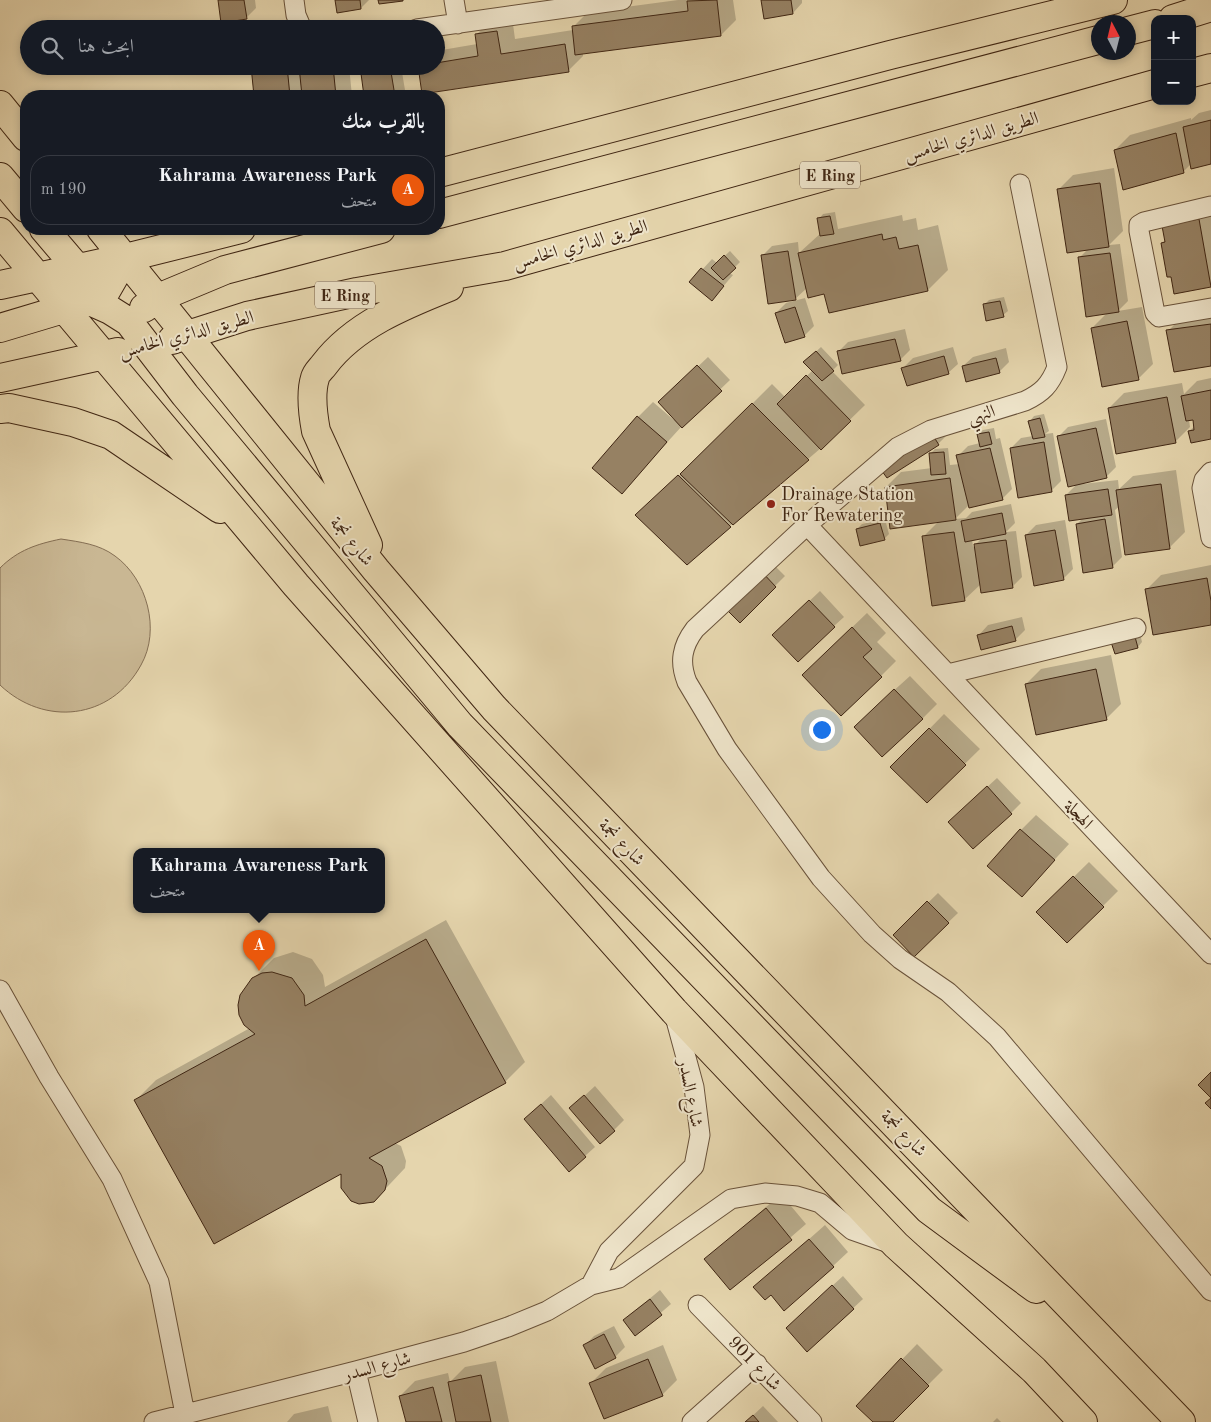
<!DOCTYPE html>
<html lang="ar">
<head>
<meta charset="utf-8">
<style>
  :root { --surface:#171b24; --page:#242831; --text:#f1f3f6; --muted:#9ea1a6; --line:#363941; --accent:#ea580c }
  body { margin:0; font-family:"Old Standard TT",Amiri,serif; background:var(--page); color:var(--text); direction:rtl }
  .controls { position:absolute; right:15px; top:15px; display:grid; overflow:hidden; border-radius:10px; box-shadow:0 2px 8px #0003 }
  .controls button { width:45px; height:45px; display:grid; place-items:center; padding:0; border:0; border-bottom:1px solid var(--line); background:var(--surface); color:var(--text); font:25px sans-serif }
  .compass { position:absolute; left:1091px; top:15px; width:45px; height:45px; border-radius:50%; background:var(--surface); box-shadow:0 2px 8px #0003; rotate:353deg }
  .you { position:absolute; left:821px; top:729px; width:18px; height:18px; margin:-12px; border:4px solid #fff; border-radius:50%; background:#1a73e8; box-shadow:0 0 0 8px #1a73e833 }
  .badge { display:grid; place-items:center; width:32px; height:32px; border-radius:50%; background:var(--accent); color:#fff; font-size:16px; font-weight:700 }
  .pin { position:absolute; translate:-50% -41px; filter:drop-shadow(0 1px 2px #0008) }
  .pin::after { content:''; position:absolute; top:26px; width:18px; height:15px; background:inherit; clip-path:polygon(0 0,100% 0,50% 100%) }
  .popup { position:absolute; left:133px; top:848px; width:252px; height:65px; box-sizing:border-box; display:grid; place-content:center; border-radius:10px; background:var(--surface); filter:drop-shadow(0 1px 4px #0005); font-size:16px; white-space:nowrap; color:var(--muted) }
  .popup b { font-size:19px; color:var(--text) }
  .popup::after { content:''; position:absolute; left:50%; top:100%; margin-left:-10px; border:10px solid transparent; border-top-color:var(--surface) }
  .list { margin:0; padding:0; list-style:none }
  h2 { display:flex; justify-content:space-between; align-items:center; height:65px; margin:0; padding:0 20px; font-size:21px }
  h2 small { font-size:16px; font-weight:400; color:var(--muted) }
  .list li { display:grid; grid-template-columns:32px 1fr auto; gap:15px; align-items:center; box-sizing:border-box; height:70px; margin:0 10px 10px; padding:0 10px; border:1px solid var(--line); border-radius:20px }
  .list b { display:block; font-size:19px; white-space:nowrap }
  .list p { margin:0; font-size:16px; white-space:nowrap; color:var(--muted) }
  .list em { font-size:16px; font-style:normal; color:var(--muted) }
  .icon { flex:none; width:28px; height:28px; fill:none; stroke:currentColor; stroke-width:2; stroke-linecap:round; stroke-linejoin:round }
  .map { position:relative; flex:none; width:1211px; height:1422px; overflow:hidden; direction:ltr }
  .search { position:absolute; background:var(--surface); box-shadow:0 2px 8px #0003; left:20px; top:20px; width:425px; height:55px; display:flex; align-items:center; gap:12px; box-sizing:border-box; padding:0 18px; border-radius:28px; color:var(--muted); font-size:19px }
  .panel { position:absolute; background:var(--surface); box-shadow:0 2px 8px #0003; left:20px; top:90px; width:425px; height:145px; border-radius:20px; direction:rtl }
  .map>svg:first-child { display:block }
  .grass { fill:#c9b793; stroke:#846e53 }
  .shadow { fill:#0003; fill-rule:evenodd }
  .building { fill:#968163; stroke:#402613 }
  .lines { fill:none; stroke-linecap:round; stroke-linejoin:round }
  .minor-casing { stroke:#69523a; stroke-width:21 }
  .primary-casing { stroke:#402613; stroke-width:30 }
  .minor { stroke:#eee4ca; stroke-width:19 }
  .primary { stroke:#e5d5ad; stroke-width:28 }
  .poi-dot { fill:#8f2418; stroke:#eee4ca; stroke-width:2 }
  .labels { text-anchor:middle; stroke-width:4; stroke-linejoin:round; paint-order:stroke }
  .shield { fill:#eee4ca; stroke:#745f4a; stroke-width:1 }
  .shield-label { font-size:16px; font-weight:bold; fill:#402613 }
  .street-label { font-size:18px; fill:#402613; stroke:#eee4ca }
  .poi-label { font-size:18px; fill:#402613; stroke:#eee4ca; text-anchor:start }
</style>
</head>
<body>
<div class="map">
<svg width="1211" height="1422" viewBox="0 0 1211 1422">
  <rect width="100%" height="100%" fill="#e5d5ad"/>
  <filter id="stains"><feTurbulence type="fractalNoise" baseFrequency=".004" numOctaves="4"/><feColorMatrix values="0 0 0 0 .2 0 0 0 0 .09 0 0 0 0 .02 0 0 0 .5 -.17"/></filter>
  <radialGradient id="worn" r=".72"><stop offset=".6" stop-color="#630" stop-opacity="0"/><stop offset="1" stop-color="#630" stop-opacity=".3"/></radialGradient>
  <path class="grass" d="M61,539C80,542 99,544 115,556C147,579 161,630 141,665C111,720 44,727 0,685V568C18,550 37,544 61,539Z"/>
  <path class="shadow" d="M219,0H255L256,8L246,18Z
    M336,0H369L361,8L338,11Z
    M678,0H733L736,20L721,35L583,53V56L568,71L436,66V51L477,44L476,35L491,20L512,17L515,39L573,30V27L588,12Z
    M763,0H802V3L793,13Z
    M252,66H349L352,96H255Z
    M361,66H401L406,96H366Z
    M1211,110V163L1191,164L1183,172L1115,150L1130,135L1191,118V120L1199,113Z
    M1114,168L1123,231L1109,245L1120,244L1128,301L1118,311L1142,307L1153,364L1138,379L1092,328L1108,312L1079,258L1088,249L1058,190L1073,175Z
    M1211,206V286L1175,292L1162,243L1166,240L1163,227Z
    M835,212L838,229L902,215L903,221L916,218L918,230L938,225L948,270L928,290L830,312L825,293L807,288L794,300L762,256L772,246L798,242L799,253L821,233L819,219L823,214Z
    M730,251L740,262L729,273L733,275L721,289L691,282L712,259L717,263Z
    M1004,297L1008,311L1003,315L984,305L989,300Z
    M805,298L814,326L804,336L776,313L786,303Z
    M1211,312V364L1168,331L1183,316Z
    M905,329L910,350L900,360L838,352L848,342Z
    M821,347L838,365L832,371L865,405L821,448L730,526L636,515L694,462L772,384L785,397L813,370L805,362Z
    M953,347L958,364L948,373L903,368L913,358Z
    M1006,348L1009,362L999,372L963,366L973,357Z
    M708,357L730,380L682,426L622,492L638,417L653,402L674,420L670,393Z
    M1211,378V437L1189,431L1195,426L1194,419L1189,420L1190,427L1175,442L1109,408L1124,393L1182,383L1184,394L1197,381Z
    M1044,414L1049,431L1045,434L1053,433L1061,481L1051,491L1011,448L1021,438L1033,436L1030,421L1034,416Z
    M1106,419L1116,467L1106,477L1082,482V484L1118,480L1119,489L1133,476L1176,470L1185,532L1170,547L1120,506L1115,510L1122,557L1112,567L1077,524L1083,518L1066,495L1078,483L1058,437L1068,427Z
    M942,425L948,434L938,444L891,458Z
    M994,428L996,439L1000,438L1012,489L1002,499L970,504L955,519L966,518L972,512L1011,504L1015,523L1006,532L1016,531L1022,577L1012,587L981,584L964,600L923,537L939,521L886,487L901,472L932,468L930,454L935,449L948,448L950,465L960,464L958,456L968,446L980,443L978,434L983,430ZM983,537L973,547L972,539Z
    M885,519L889,534L884,539L857,529L862,524Z
    M1065,520L1073,569L1063,579L1026,535L1036,525Z
    M771,562L785,576L740,621Z
    M1211,565V623L1146,590L1161,575Z
    M820,591L844,617L834,626L784,625Z
    M867,613L886,633L877,642L896,661L881,676L818,660Z
    M1022,617L1025,630L1015,640L979,635L988,625Z
    M1139,629L1142,642L1138,647L1115,653Z
    M1111,655L1121,704L1106,719L1026,684L1041,669Z
    M910,676L937,704L922,719L870,712Z
    M944,714L980,749L927,801L892,767Z
    M997,778L1021,803L1011,813L960,812Z
    M1036,815L1069,844L1022,895L1021,830Z
    M1089,862L1118,891L1067,942L1038,912Z
    M938,893L958,913L914,955L895,935Z
    M446,920L525,1062L505,1082L395,1143L401,1146L406,1161L405,1168L374,1201L342,1172L136,1100L156,1080L250,1028L253,979L274,958L293,952L312,959L323,975L325,987Z
    M595,1086L624,1120L614,1130L581,1099Z
    M551,1095L595,1147L585,1156L525,1119Z
    M781,1194L806,1224L731,1289L706,1259Z
    M825,1225L848,1252L833,1266L771,1294L755,1287Z
    M843,1276L863,1299L808,1350L797,1318Z
    M660,1290L671,1304L636,1334L624,1320Z
    M614,1326L625,1347L615,1357L584,1346L594,1336Z
    M917,1344L943,1370L891,1422H874L857,1406Z
    M663,1345L677,1380L662,1395L591,1383L606,1368Z
    M496,1361L509,1422H407L400,1396L415,1381L448,1373L450,1382L465,1367Z
    M328,1406L332,1422H287L294,1414Z
    M763,1406L778,1422H746Z
    M997,1418L1001,1422H993Z"/>
  <path class="building" d="M218,0H244L247,19L221,23Z
    M335,0H360L361,9L337,13Z
    M378,0H403V1L379,4Z
    M717,0L721,36L575,55L572,26L688,11L687,1Z
    M761,0H791L793,14L764,19Z
    M497,31L501,54L565,44L569,72L422,94L418,66H436V63L478,56L475,34Z
    M251,66H287L290,96H254Z
    M299,66H333L336,96H302Z
    M360,66H390L395,96H364Z
    M1211,120V164L1191,169L1183,127Z
    M1176,133L1184,173L1123,190L1114,150Z
    M1100,183L1109,247L1067,253L1057,189Z
    M830,216L834,234L820,236L817,218Z
    M1199,219L1211,287L1174,294L1171,277H1167L1161,243L1165,242L1162,226Z
    M882,234L883,240L896,237L899,249L918,245L928,291L829,313L824,294L808,298L798,253Z
    M788,251L796,300L768,304L761,255Z
    M1110,253L1119,312L1086,317L1078,257Z
    M724,255L736,268L723,280L711,268Z
    M701,268L724,286L712,301L689,282Z
    M1000,301L1004,317L986,321L983,304Z
    M795,307L805,337L785,343L775,313Z
    M1127,321L1139,380L1102,387L1091,328Z
    M1211,324V366L1174,372L1166,330Z
    M895,339L901,361L842,374L837,351Z
    M816,351L834,371L822,381L803,362Z
    M944,356L949,374L907,386L901,368Z
    M996,358L1000,373L966,382L962,366Z
    M697,365L722,391L682,428L658,402Z
    M806,375L851,421L821,450L777,404Z
    M1211,390V439L1191,443L1188,431L1194,430L1193,420L1186,421L1181,396Z
    M1167,397L1176,443L1116,454L1108,408Z
    M752,403L809,460L733,525L680,474Z
    M637,416L667,442L622,494L592,468Z
    M1040,418L1045,437L1033,439L1028,421Z
    M1096,428L1107,478L1068,487L1057,436Z
    M989,432L992,444L980,447L977,434Z
    M932,434L939,445L887,478L879,467Z
    M1044,442L1052,492L1018,498L1010,448Z
    M990,448L1003,500L969,508L956,455Z
    M944,452L946,474L931,475L929,453Z
    M678,475L731,527L687,565L635,515Z
    M950,478L956,520L890,529L885,487Z
    M1161,484L1170,549L1125,555L1116,490Z
    M1108,489L1112,515L1069,521L1065,495Z
    M1002,513L1006,534L965,542L961,521Z
    M1105,519L1113,568L1083,573L1076,524Z
    M880,523L885,540L860,546L856,529Z
    M1055,530L1064,580L1034,586L1025,535Z
    M954,532L965,601L932,606L922,536Z
    M1006,540L1013,588L981,593L974,544Z
    M761,571L776,587L740,623L724,607Z
    M1207,578L1211,601V625L1153,635L1145,589Z
    M809,600L835,627L798,662L772,635Z
    M1012,626L1016,641L981,650L977,635Z
    M852,627L872,649L863,657L882,677L841,716L802,675Z
    M1134,633L1138,648L1115,654L1110,639Z
    M1096,669L1107,720L1036,735L1025,684Z
    M894,689L923,719L882,757L854,727Z
    M929,728L966,765L927,803L890,767Z
    M987,786L1012,814L973,849L948,822Z
    M1020,829L1055,860L1022,897L987,866Z
    M1073,876L1104,907L1067,943L1036,912Z
    M927,901L949,923L914,957L893,935Z
    M426,939L506,1083L369,1158L382,1166L387,1181L385,1190L374,1202L359,1204L351,1201L341,1188V1174L214,1244L134,1100L255,1034L244,1025L239,1015L238,1005L240,995L252,978L262,973L272,972L292,978L304,995L305,1006Z
    M1211,1072V1109L1205,1103L1211,1098L1198,1085Z
    M584,1095L615,1131L600,1144L569,1108Z
    M541,1104L586,1157L569,1172L524,1119Z
    M766,1208L792,1240L730,1290L704,1259Z
    M809,1239L834,1267L784,1311L771,1295L765,1300L753,1287Z
    M832,1285L854,1309L807,1352L786,1328Z
    M650,1299L662,1315L635,1336L623,1320Z
    M604,1334L616,1358L595,1369L583,1345Z
    M901,1358L929,1386L893,1422H873L856,1406Z
    M648,1359L663,1396L604,1419L589,1383Z
    M481,1375L491,1422H456L448,1382Z
    M433,1387L442,1422H406L399,1396Z
    M753,1415L759,1422H745Z"/>
  <g class="lines">
    <defs>
      <path id="minor" d="M294,0L296,15L302,29
        M454,0L458,24
        M417,29L622,0
        M1020,184L1057,367C1050,385 1042,393 1025,401L931,430L898,447L807,525L695,629C682,646 679,662 687,682L727,749L821,878L872,934L900,959L948,992L997,1037L1211,1291
        M1211,206L1144,222L1139,225V231L1155,313L1159,317L1211,308
        M1211,472L1204,480L1202,488L1211,538
        M807,525L1211,954
        M948,674L1136,628
        M0,990L49,1077L112,1179L159,1282L185,1414
        M591,1285L609,1251L694,1166L700,1135L694,1087L674,1013
        M698,1305L812,1422
        M356,1371L368,1422
        M154,1422L356,1371L464,1342L508,1327L547,1311L591,1285L619,1278L731,1199L765,1193L797,1196L820,1203L852,1230L892,1244
        M692,1422L757,1364"/>
      <path id="primary" d="M1173,19L1211,7
        M1128,31L1155,24
        M1192,73L1211,68
        M0,105L26,137
        M439,173L890,55L1113,0
        M0,177L26,208
        M439,214L1098,40
        M44,229L78,269L90,279
        M101,229L376,570L494,708L1181,1422
        M0,232L296,585L674,1011L896,1245L1034,1370L1083,1422
        M43,280L110,310L129,322L185,395L460,725L929,1210L1036,1289
        M0,285L125,258L241,229
        M144,308L158,298L225,270L381,229
        M0,328L90,301L106,291L125,258
        M172,340L247,316L357,292L505,266L1155,84
        M0,378L118,352
        M0,409L9,408L73,422L111,435L220,509
        M368,545L316,431C313,415 310,394 315,378C316,373 321,369 324,365C354,325 404,305 449,287"/>
    </defs>
    <use href="#minor" class="minor-casing"/>
    <use href="#primary" class="primary-casing"/>
    <use href="#minor" class="minor"/>
    <use href="#primary" class="primary"/>
  </g>
  <circle class="poi-dot" cx="771" cy="504" r="5"/>
  <g class="labels">
    <g class="shield">
      <rect x="800" y="161.5" width="60" height="27" rx="4"/>
      <rect x="315" y="281.5" width="60" height="27" rx="4"/>
    </g>
    <g class="shield-label">
      <text x="830" y="181">E Ring</text>
      <text x="345" y="301">E Ring</text>
    </g>
    <g class="street-label">
      <text transform="translate(971 136) rotate(-16)" y="6">الطريق الدائري الخامس</text>
      <text transform="translate(580 244) rotate(-16)" y="6">الطريق الدائري الخامس</text>
      <text transform="translate(186 334) rotate(-15)" y="6">الطريق الدائري الخامس</text>
      <text transform="translate(981 414) rotate(-17)" y="6">النهي</text>
      <text transform="translate(352 541) rotate(51)" y="6">شارع نجمة</text>
      <text transform="translate(1079 814) rotate(47)" y="6">الهجلة</text>
      <text transform="translate(622 842) rotate(46)" y="6">شارع نجمة</text>
      <text transform="translate(691 1093) rotate(79)" y="6">شارع السدر</text>
      <text transform="translate(904 1133) rotate(46)" y="6">شارع نجمة</text>
      <text transform="translate(755 1363) rotate(46)" y="6">شارع 901</text>
      <text transform="translate(377 1366) rotate(-15)" y="6">شارع السدر</text>
    </g>
    <g class="poi-label">
      <text x="781" y="500">Drainage Station<tspan x="781" dy="21">For Rewatering</tspan></text>
    </g>
  </g>
  <rect width="100%" height="100%" filter="url(#stains)"/>
  <rect width="100%" height="100%" fill="url(#worn)"/>
</svg>
<div class="controls">
<button>+</button>
<button>−</button>
</div>
<svg class="compass" viewBox="-18 -18 36 36"><path d="M0-13l5 13h-10z" fill="#e53935"/><path d="M0 13l5-13h-10z" fill="#9ea1a6"/></svg>
<div class="you"></div>
<div class="pin badge" style="left:259px;top:971px">A</div>
<div class="popup"><b>Kahrama Awareness Park</b>متحف</div>
<div class="search"><svg class="icon" aria-label="search" viewBox="0 0 24 24"><circle cx="10" cy="10" r="6"/><path d="M15 15l6 6"/></svg>ابحث هنا</div>
<section class="panel">
<h2>بالقرب منك<small></small></h2>
<ul class="list">
<li><span class="badge">A</span><div><b>Kahrama Awareness Park</b><p>متحف</p></div><em>190 m</em></li>
</ul>
</section>
</div>
</body>
</html>
